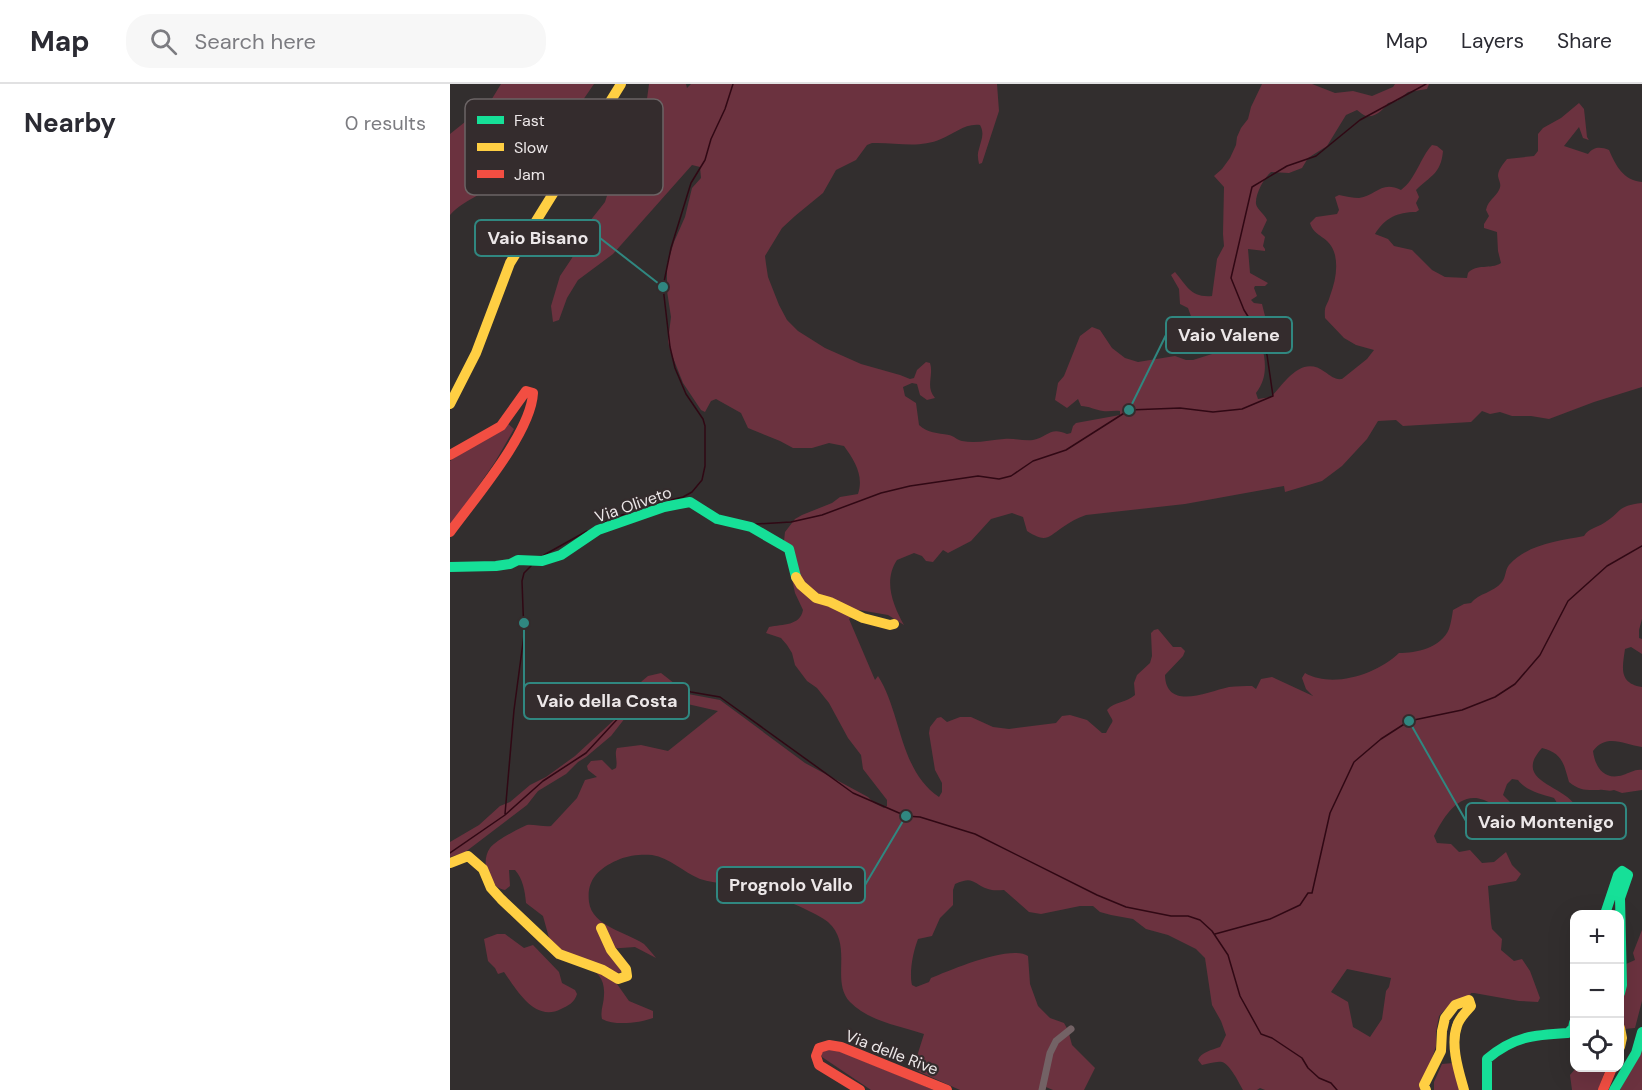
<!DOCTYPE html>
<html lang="en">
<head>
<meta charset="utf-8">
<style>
  :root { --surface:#fff; --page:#f7f7f7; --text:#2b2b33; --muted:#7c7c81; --line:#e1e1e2 }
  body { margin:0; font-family:"DM Sans",sans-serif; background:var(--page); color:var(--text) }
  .controls { position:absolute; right:18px; bottom:18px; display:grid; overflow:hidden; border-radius:12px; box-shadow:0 6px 24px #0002 }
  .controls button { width:54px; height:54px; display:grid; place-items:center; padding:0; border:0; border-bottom:2px solid var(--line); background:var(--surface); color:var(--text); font:30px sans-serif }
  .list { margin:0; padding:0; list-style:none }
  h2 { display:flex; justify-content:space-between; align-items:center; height:78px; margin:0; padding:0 24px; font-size:26px }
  h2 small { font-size:20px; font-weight:400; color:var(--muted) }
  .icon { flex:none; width:33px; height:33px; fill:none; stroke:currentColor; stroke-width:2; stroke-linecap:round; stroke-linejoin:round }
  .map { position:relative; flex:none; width:1192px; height:1006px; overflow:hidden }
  header { display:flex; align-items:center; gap:36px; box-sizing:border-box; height:84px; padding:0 30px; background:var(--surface); border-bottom:2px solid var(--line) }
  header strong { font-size:28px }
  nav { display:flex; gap:33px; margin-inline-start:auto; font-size:21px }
  .search { width:420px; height:54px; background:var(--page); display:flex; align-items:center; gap:15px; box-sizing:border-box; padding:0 21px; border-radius:24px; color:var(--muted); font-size:22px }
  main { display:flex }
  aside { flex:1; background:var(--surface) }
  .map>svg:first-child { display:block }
  .green { fill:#6b323f; fill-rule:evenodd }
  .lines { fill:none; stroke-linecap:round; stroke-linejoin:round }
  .stream { stroke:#300814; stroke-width:1.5 }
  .street { stroke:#736265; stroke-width:7 }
  .fast { stroke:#16e098; stroke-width:10 }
  .slow { stroke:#ffcf43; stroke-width:10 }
  .jam { stroke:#f24e42; stroke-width:10 }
  .labels { text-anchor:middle; stroke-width:4.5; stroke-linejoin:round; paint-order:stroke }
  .street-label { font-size:16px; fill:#ece7e8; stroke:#342c2d }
  .key { fill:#342c2d; stroke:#6b6465; stroke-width:1.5 }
  .key-label { font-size:16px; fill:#ece7e8 }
  .leader { fill:none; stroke:#308780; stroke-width:2 }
  .callout-dot { fill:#308780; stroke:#342c2d; stroke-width:2 }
  .callout { fill:#342c2d; stroke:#308780; stroke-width:2 }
  .callout-label { font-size:18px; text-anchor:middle; font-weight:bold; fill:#ece7e8 }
</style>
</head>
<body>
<header>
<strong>Map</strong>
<div class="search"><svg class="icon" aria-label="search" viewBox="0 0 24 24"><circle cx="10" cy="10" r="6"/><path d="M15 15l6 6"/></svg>Search here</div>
<nav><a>Map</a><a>Layers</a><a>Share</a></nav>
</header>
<main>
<aside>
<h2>Nearby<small>0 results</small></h2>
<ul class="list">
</ul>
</aside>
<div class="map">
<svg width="1192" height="1006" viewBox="0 0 1192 1006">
  <rect width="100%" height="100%" fill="#322e2e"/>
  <path class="green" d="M51,0H144L115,42L105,60L84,81L76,101L70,102L65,99L62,88H57C44,108 16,113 0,131V50L40,18Z
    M199,0H236L237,4L241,0H547L549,27L532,79L529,80C528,75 527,70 529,65C531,56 535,50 530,41C515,39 504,50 491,55C469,65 445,58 422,59L417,61L406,76L386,86L373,109L345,132L332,144L315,172L316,180L318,193L329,221L337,236L348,247L375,264L411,280L450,291L460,295L464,294L467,286L476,278L480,279C484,291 475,303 485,314L477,316L470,311L467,300L462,299L453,303L455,312L466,319L469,341C478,349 487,349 499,351C504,352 507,356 512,357C526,360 540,356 554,355C564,354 573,357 583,356C598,353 600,342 617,350L621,349L623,342L626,339L670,331V327C664,326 659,328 653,327C645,326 639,322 631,322L628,315L617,324L605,316L608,299L614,292L630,252L642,243L650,246L662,264L675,274L688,278L725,272L736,276H743L778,265L783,260L782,245L777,237L752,238L742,235L738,224L730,220L729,205L721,191L725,188C737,202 741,214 762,212L767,175L774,162L773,150L774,103L764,92L772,85L780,74L786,61L787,53L791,44L798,35L801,23L812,0H862L885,9L903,7L922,12L943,3L945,0H979L977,5L958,8L947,17L938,19C934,25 925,34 916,32C913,31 910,28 907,26L896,31L877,62L858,74L852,84L839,89L821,88C814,94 805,110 806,120C807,125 815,131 817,136L811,149L815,153L813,162L815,165V167L798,165L800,189L818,199L815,202H805L804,204L807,212L801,216L804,219L812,220L815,232L806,242C813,264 822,289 806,309L808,315L821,313C835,298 852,270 875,288C881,292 885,296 892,295L917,275L924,266L906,261L894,254L875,234C874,220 877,223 880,212C885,198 888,185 885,171C880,151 864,154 860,139L866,133L887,130L889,126L885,113L889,111C895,112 903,114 909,114C926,112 931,96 951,106C966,95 970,74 982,61L987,62L993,67C991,90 980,92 966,106L969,113L966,119L969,126L966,128C947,128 935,134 925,150L938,155L944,162L962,166L982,186L995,193L1017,194L1018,189C1027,179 1040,186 1051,179L1048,167L1047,148L1034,144V140L1039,132L1036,126C1038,116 1045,114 1049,106C1052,100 1049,98 1048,92C1048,86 1053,80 1057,75L1084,72L1088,67V50L1093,44L1111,34L1129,19L1134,25L1137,53L1139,56L1133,54L1129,43L1114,62L1138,70C1144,62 1151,63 1159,66C1166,82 1173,96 1192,98V303L1144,318L1099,335L1081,332H1062L1050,328L1040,330L1032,327L1021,338L953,342L946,336L928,337L917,355L892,382L872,397L835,408L834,402L735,420L636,431C627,434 620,438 613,443C597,454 596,459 577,447L573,433L562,429L541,435L521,457L498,469L493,466L483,478L476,477L472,472L464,469L447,476C433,497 443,521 454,541L438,531L409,526L399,535L425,596L428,592C452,630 449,686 489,713L492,708V699L485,686L479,649L480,643L487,634L491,633L497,638L510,633H521L543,643L559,645L606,639L612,632L620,631L637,636L652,649H656C665,632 664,641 657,626C665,617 676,619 685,611L684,599L687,591L700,579L702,572L701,549L704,546L708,545L723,563H731L735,567L733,572L715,591C716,627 757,608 779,603C787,602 795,602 802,602L806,605L811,595L822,593L863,612L856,605L852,594L855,589C883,605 927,590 949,569C966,569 991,564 999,545C1001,539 1002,532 1003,526L1014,520L1021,519C1029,509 1043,509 1052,498C1056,493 1055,486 1059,481C1078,460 1108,457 1134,452C1139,444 1146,444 1154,439C1172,428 1166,422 1192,419V535L1189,546V554L1192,555V570L1181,563L1175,565C1172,585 1169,599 1192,603V663C1174,660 1156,649 1143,667C1145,683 1154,697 1173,691C1180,689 1185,685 1192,686V706L1172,709L1164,706C1158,708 1155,705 1149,706C1136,706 1130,707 1119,698C1114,681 1113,669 1092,664C1062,697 1113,701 1125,721L1122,725L1112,727L1104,714C1091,710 1076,707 1068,696L1062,695L1057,700L1053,711L1062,720L1061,726C1051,724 1043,720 1034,716C1009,706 993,734 984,752L987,759L1001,760L1009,768L1020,766L1032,779L1044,778L1056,768L1062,781L1071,790L1066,797L1038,802L1041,839L1042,845L1052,855L1051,866L1064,877L1072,875L1080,887L1090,914L1088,918L1069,917L1024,909H1021L1019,913L1004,916L989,932L986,948V962L972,1006H815L810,1004L807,1006H793C789,999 780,980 772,978C766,977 758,980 752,981L748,976C751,968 762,966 770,963L776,951L771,937L762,921L755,874L746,865L718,851L696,845L683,835L661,831L650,828L643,822H630L591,830L579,828L554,806C549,806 543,807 538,805C523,800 524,791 505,800L503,806V821L490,834L482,852L468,855C463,868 459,888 462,901L466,903L479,898L481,894C500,886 561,860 578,872L580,900L588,922L600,934L614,939L618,946L622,961L645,984L634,1006H603L591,1001L590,1006H510L463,985L474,950C450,942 418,937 400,918C380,897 404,861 378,838C367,828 315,807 299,804C283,800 267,800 250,795C233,788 220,774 202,771C193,770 179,771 170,775C151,783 136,794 139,818C142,842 176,848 194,860C198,864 202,869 206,874L185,863L157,865L172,888L160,890L179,917L203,927V934C189,939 165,942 152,935C150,926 154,920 154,911C156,881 128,881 104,872L93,832L76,819C75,807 73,795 65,786H59L60,802L55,806C38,803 30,778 40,764C46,756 68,745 77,741C82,740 94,743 101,742L127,714L135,696L147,693L138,686L137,682L141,677L152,676L162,686L166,684C168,677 164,670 167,664L191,661L218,667L268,627L220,616L209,607L203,608L179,629L161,652L136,673L128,678L116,690L88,707L77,721L14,769L0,773V758L29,741L50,722L60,718L80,701L96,693L125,672L164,636L174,618L192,597L198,592L211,589L238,610L270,616L355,679L418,713L424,719L434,724L437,722V716L413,685L411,671L398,654L379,619L367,604L357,597L345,581L342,569L337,561L331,554L316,549L319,543C333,540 350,542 353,526L345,509L334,457L335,448L345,435L352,431L382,419L390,413L408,410C414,392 405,377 394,362L379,359L362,364H343L330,357L298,344L291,329L266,315L261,317L255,328L251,326L233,299L220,266L218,257L221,233L217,207V181L224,158L235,133L242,104L251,94L250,83L242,81L163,170L128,196L117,214L109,236L103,238L101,222L110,192L122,174L136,142L155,118L161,99L175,75L174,54L197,15ZM897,885L941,894L939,903L936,907L932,935L920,953L903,943L898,918L881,908Z
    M57,339L64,345L45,378L0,443V377Z
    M1192,846V917L1185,944L1174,945L1172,916L1176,880L1185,876L1183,869Z
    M47,850H55L74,864L83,861L109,888L112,899L125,906L127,910C125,918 118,922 111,925C85,939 66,905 54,888L48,890L45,884L38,877L34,855Z
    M1192,963V1006H1170Z
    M381,965L394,969L484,1006H421L372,973V968Z
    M1003,979L1009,1006H984V998L992,980Z
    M1126,984H1156L1148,1006H1122L1120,991Z"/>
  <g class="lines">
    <path class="stream" d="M152,439L192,423L233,413L242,408L252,396L255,382V342L253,335L236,310L225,284L220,263L213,203L221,164L241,99L255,76L261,55L275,25L283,0
      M306,440L341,438L372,431L431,409L460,402L528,392L549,395L561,392L583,377L616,366L679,326L730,324L763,328L792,325L823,312L817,271L809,250L794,226L781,194L802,103L837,82L866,72L910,36L976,0
      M94,471L137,447
      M55,730L64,626L74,551L72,497L74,489L81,482
      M0,769L55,731L93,697L136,669L185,616L196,607L205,603L225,602L241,608L270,613L403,709L456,732L470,733L525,750L647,811L676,823L721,832H738L750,836L762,847L778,871L790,912L811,950L822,954L852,974L858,984L869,994L881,999L887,1006
      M765,850L820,835L850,821L858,809H862L880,729L904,678L931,655L959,637L1012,626L1045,613L1065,600L1090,571L1118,517L1157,482L1192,462"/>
    <path class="street" d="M592,1006L600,969L606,957L621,945"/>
    <path class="fast" d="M0,483L46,482L60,480L68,476L92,477L111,471L148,446L214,423L240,418L267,435L301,443L339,465L346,493
      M1155,830L1168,791L1172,787L1178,791L1170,814L1172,901L1170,909
      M1037,1006V975C1064,952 1084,951 1118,949L1123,944L1124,939
      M1164,1006L1186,969L1192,948"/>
    <path class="slow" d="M0,320L26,269L60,179L171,0
      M346,493L351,501L366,514L380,518L413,534L440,541L444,540
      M0,779L18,772L33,785L41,804L51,815L109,870L153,886L168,895L177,892L176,885L161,866L151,844
      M1170,944L1172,954L1170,963
      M976,1006L974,1001L991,967L992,947L995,934L1005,921L1019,916L1021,922C1016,928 1009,934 1007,942C1000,961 1009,988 1014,1006"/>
    <path class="jam" d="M0,371L51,342L76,307L83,309C81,349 24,415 0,448
      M410,1006L369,981L366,972L369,964L379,961L391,963L497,1006
      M1153,1006L1162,984"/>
  </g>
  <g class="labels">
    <g class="street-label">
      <text transform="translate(183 420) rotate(-19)" y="6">Via Oliveto</text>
      <text transform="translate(442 968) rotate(21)" y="6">Via delle Rive</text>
    </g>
  </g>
  <rect x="15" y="15" width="198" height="96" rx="9" class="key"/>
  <rect x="27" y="32" width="27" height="8" fill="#16e098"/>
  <rect x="27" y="59" width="27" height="8" fill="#ffcf43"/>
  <rect x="27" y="86" width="27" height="8" fill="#f24e42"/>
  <g class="key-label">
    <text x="64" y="42">Fast</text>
    <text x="64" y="69">Slow</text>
    <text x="64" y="96">Jam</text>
  </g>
  <path class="leader" d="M213 203L150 154M679 326L716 251M74 539L74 617M959 637L1016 737M456 732L415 801"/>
  <g class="callout-dot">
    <circle cx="213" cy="203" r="6"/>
    <circle cx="679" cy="326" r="6"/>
    <circle cx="74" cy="539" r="6"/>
    <circle cx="959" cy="637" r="6"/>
    <circle cx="456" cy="732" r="6"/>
  </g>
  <g class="callout">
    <rect x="25" y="136" width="125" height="36" rx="6"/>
    <rect x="716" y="233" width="126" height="36" rx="6"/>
    <rect x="74" y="599" width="165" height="36" rx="6"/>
    <rect x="1016" y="719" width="160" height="36" rx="6"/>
    <rect x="267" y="783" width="148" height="36" rx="6"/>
  </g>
  <g class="callout-label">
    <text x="88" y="160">Vaio Bisano</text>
    <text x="779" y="257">Vaio Valene</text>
    <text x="157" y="623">Vaio della Costa</text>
    <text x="1096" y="744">Vaio Montenigo</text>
    <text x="341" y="807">Prognolo Vallo</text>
  </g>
</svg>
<div class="controls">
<button>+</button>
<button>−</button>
<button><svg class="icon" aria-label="locate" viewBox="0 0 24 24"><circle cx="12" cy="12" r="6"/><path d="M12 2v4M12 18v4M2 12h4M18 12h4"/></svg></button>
</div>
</div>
</main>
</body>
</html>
